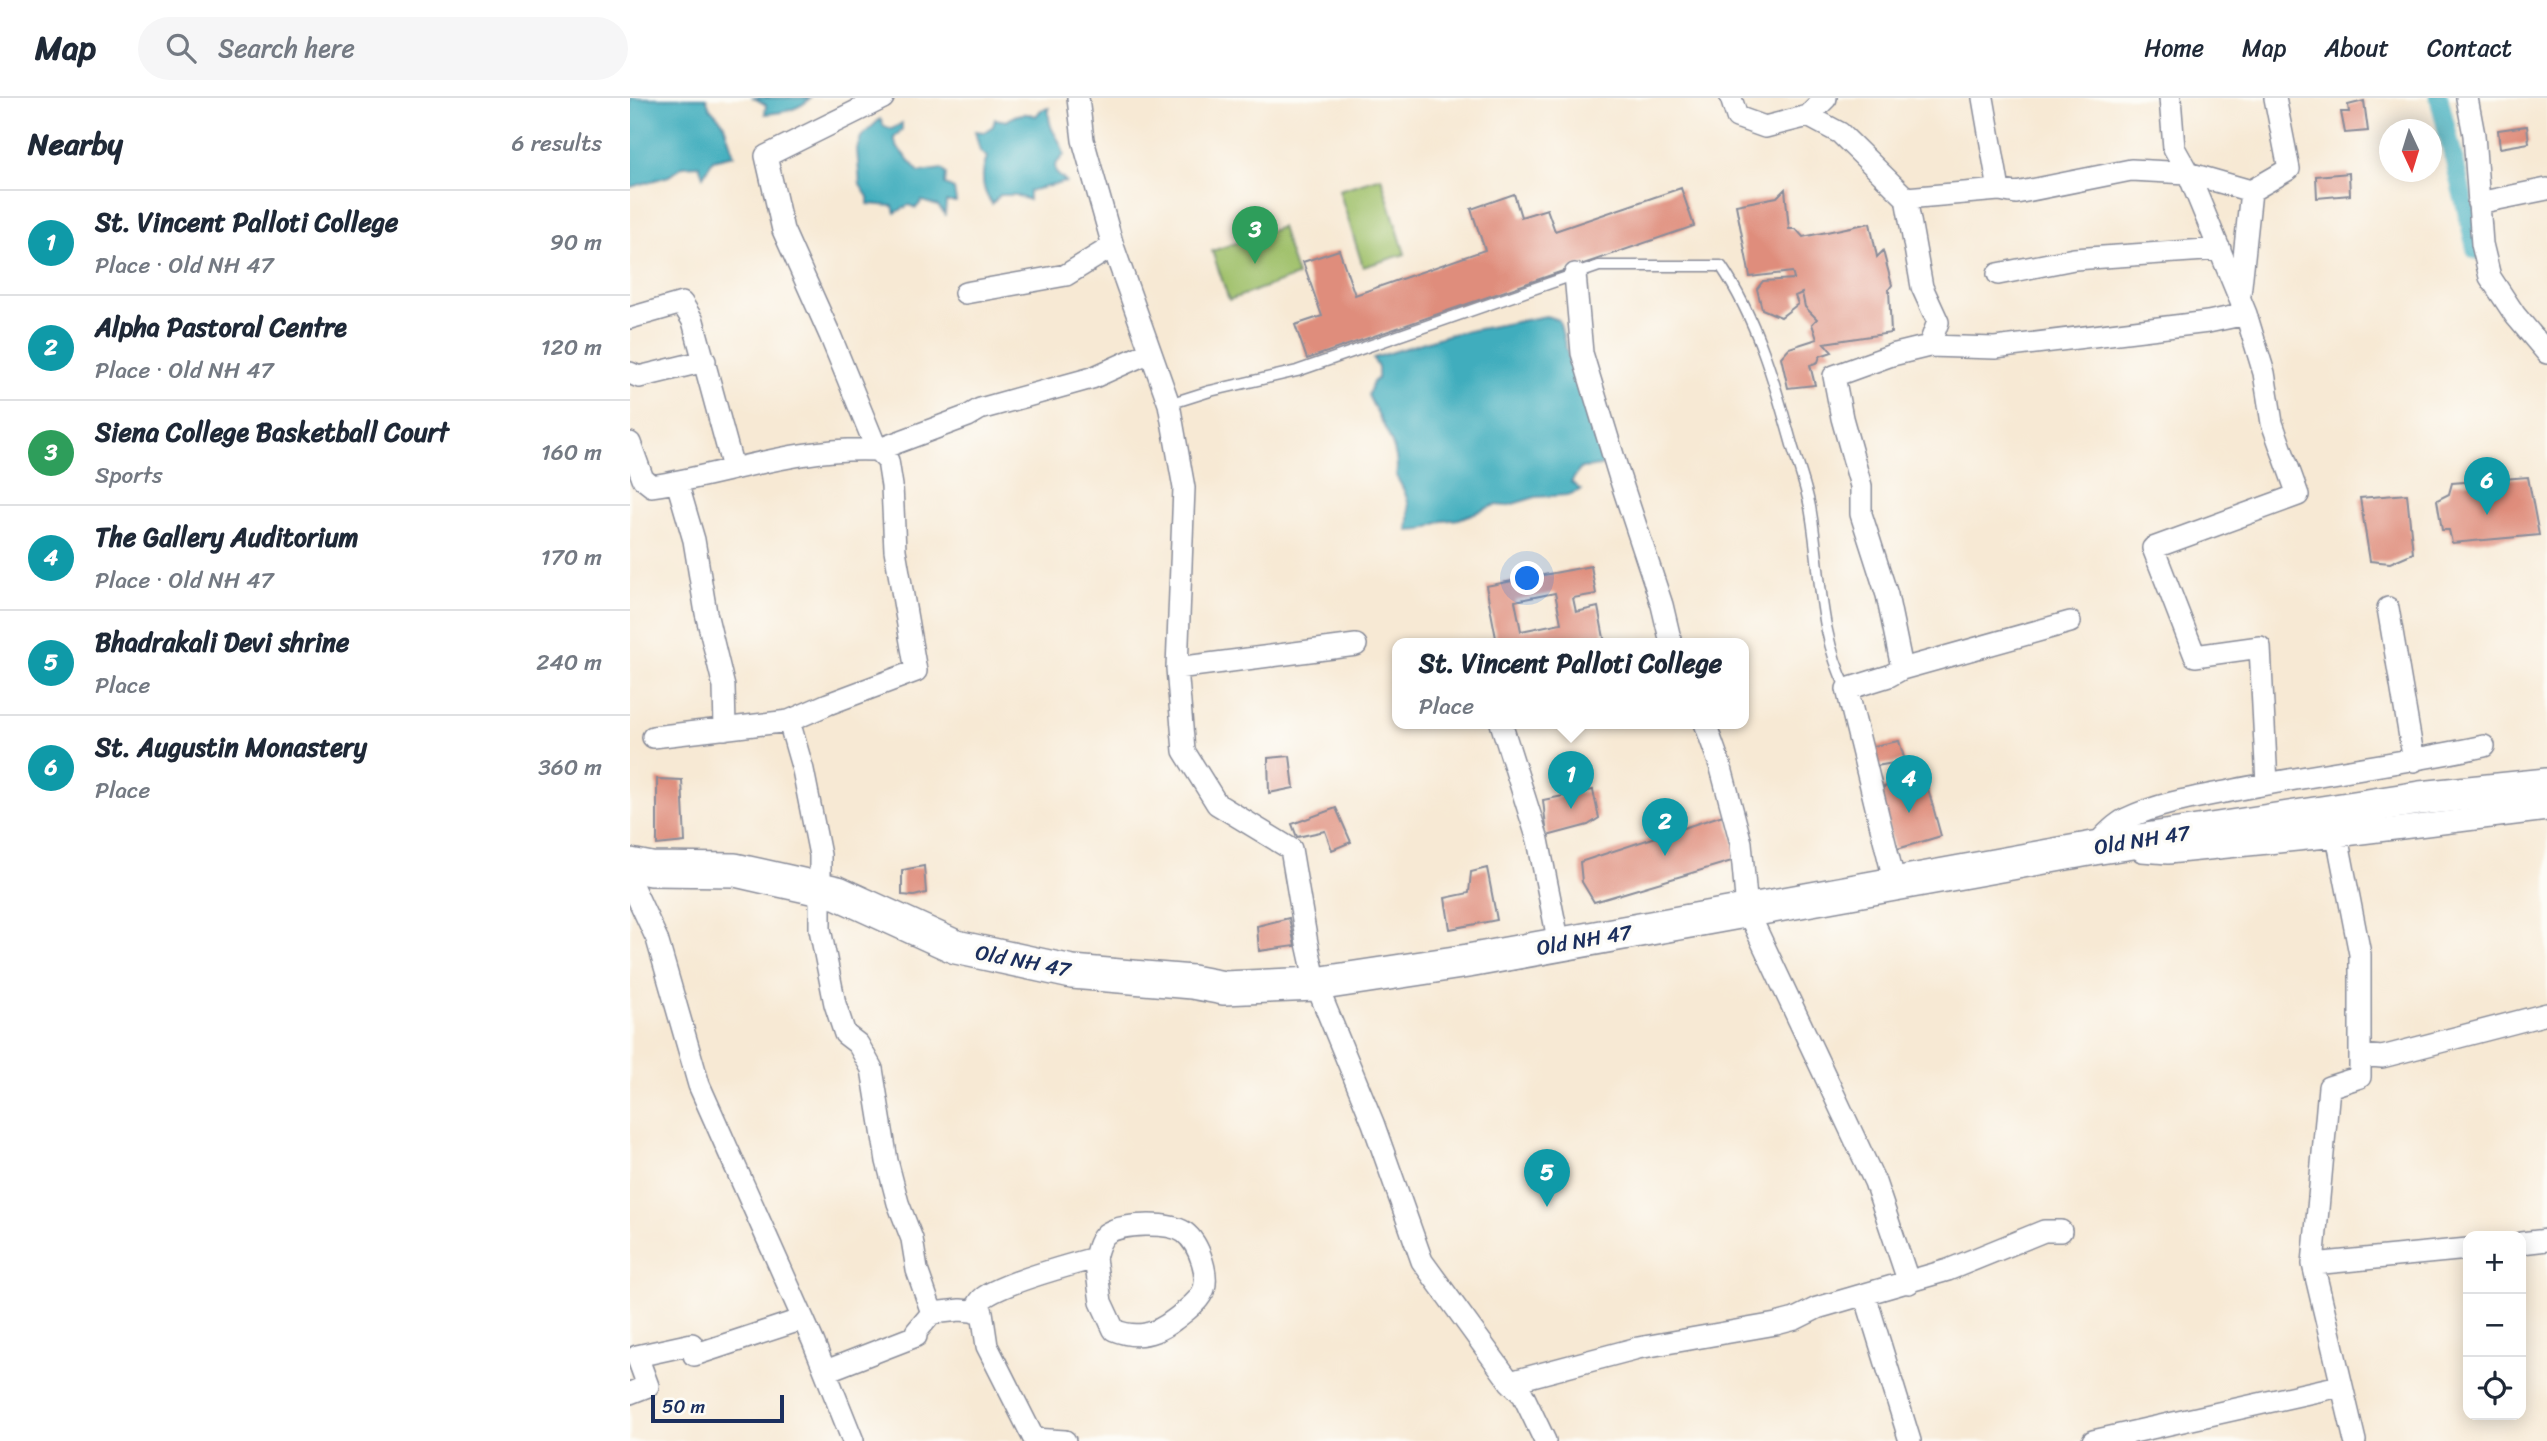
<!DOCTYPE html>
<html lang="en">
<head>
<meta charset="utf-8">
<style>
  :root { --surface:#fff; --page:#f6f6f7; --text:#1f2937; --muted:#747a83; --line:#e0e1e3; --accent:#b45309 }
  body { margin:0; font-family:Sriracha,sans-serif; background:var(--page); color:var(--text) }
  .controls { position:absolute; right:21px; bottom:21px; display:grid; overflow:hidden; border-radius:14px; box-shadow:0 4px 18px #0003 }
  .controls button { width:63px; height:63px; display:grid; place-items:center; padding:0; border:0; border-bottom:2px solid var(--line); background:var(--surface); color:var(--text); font:35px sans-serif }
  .compass { position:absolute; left:1749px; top:21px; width:63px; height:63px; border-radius:50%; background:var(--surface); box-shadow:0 4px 18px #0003; rotate:176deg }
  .scale { position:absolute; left:21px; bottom:18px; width:133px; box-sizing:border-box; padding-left:7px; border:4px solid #1b2f5e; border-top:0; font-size:19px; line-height:24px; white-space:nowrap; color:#1b2f5e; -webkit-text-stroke:5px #fdfcf7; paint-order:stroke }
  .you { position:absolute; left:898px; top:481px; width:24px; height:24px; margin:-18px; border:5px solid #fff; border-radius:50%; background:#1a73e8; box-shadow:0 0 0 10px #1a73e833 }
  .badge { display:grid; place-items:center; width:46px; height:46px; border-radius:50%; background:var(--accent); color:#fff; font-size:23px; font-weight:700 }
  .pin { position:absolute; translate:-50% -58px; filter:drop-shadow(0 2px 4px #0008) }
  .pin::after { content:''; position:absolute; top:37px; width:24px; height:21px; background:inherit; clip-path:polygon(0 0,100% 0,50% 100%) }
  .popup { position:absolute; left:762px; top:540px; width:357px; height:91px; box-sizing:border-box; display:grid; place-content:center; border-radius:14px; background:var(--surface); filter:drop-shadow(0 2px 5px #0005); font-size:23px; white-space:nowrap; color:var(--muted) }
  .popup b { font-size:26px; color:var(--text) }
  .popup::after { content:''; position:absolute; left:50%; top:100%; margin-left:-14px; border:14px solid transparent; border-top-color:var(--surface) }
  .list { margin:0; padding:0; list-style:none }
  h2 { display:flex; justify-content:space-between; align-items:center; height:91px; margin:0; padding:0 28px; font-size:30px }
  h2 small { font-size:23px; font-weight:400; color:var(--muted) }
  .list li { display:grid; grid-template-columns:46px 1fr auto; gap:21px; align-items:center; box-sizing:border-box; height:105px; padding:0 28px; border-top:2px solid var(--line) }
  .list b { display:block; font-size:26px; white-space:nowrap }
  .list p { margin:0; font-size:23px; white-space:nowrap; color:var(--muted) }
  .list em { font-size:23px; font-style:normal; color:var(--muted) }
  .icon { flex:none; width:38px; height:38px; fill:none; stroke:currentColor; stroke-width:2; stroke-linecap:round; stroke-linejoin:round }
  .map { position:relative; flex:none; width:1917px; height:1343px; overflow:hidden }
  header { display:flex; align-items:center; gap:42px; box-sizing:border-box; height:98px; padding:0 35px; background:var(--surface); border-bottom:2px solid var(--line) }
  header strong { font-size:33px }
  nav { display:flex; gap:38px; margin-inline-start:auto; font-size:24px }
  .search { width:490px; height:63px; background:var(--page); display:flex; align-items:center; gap:18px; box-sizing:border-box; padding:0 24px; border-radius:38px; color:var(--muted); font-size:26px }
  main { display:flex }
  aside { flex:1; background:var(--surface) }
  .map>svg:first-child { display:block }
  .green { fill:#9ebf68; stroke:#5c7763; stroke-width:2 }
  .water { fill:#3fadbd; stroke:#2d6e8e; stroke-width:2 }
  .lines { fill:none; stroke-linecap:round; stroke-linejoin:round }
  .canal { stroke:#3fadbd; stroke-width:19 }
  .building { fill:#df8d7c; fill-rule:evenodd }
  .service-casing { stroke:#898c99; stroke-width:13 }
  .minor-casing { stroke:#898c99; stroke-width:24 }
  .primary-casing { stroke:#898c99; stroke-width:36 }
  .service { stroke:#fff; stroke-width:10 }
  .minor { stroke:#fff; stroke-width:21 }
  .primary { stroke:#fff; stroke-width:33 }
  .labels { text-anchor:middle; stroke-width:7; stroke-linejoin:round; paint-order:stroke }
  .street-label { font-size:21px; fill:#1b2f5e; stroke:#fdfcf7 }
</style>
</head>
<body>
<header>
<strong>Map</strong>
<div class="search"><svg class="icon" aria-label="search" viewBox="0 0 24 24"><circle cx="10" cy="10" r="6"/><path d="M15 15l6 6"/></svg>Search here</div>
<nav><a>Home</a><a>Map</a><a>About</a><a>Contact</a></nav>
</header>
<main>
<aside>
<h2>Nearby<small>6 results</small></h2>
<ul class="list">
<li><span class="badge" style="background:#0f9aa8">1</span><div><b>St. Vincent Palloti College</b><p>Place · Old NH 47</p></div><em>90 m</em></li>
<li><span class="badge" style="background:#0f9aa8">2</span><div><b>Alpha Pastoral Centre</b><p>Place · Old NH 47</p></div><em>120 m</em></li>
<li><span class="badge" style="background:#2e9e5b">3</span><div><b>Siena College Basketball Court</b><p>Sports</p></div><em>160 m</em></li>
<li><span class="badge" style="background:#0f9aa8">4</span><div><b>The Gallery Auditorium</b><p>Place · Old NH 47</p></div><em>170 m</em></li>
<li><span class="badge" style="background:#0f9aa8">5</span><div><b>Bhadrakali Devi shrine</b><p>Place</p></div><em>240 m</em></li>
<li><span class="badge" style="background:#0f9aa8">6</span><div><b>St. Augustin Monastery</b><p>Place</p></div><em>360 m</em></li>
</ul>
</aside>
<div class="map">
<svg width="1917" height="1343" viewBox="0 0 1917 1343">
  <rect width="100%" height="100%" fill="#fdfcf7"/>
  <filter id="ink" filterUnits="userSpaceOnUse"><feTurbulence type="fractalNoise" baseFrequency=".0143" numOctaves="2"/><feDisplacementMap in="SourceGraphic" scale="14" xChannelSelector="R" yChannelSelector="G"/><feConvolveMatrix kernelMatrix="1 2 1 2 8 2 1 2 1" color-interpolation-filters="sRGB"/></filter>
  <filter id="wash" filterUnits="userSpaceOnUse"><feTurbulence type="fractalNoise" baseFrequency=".00686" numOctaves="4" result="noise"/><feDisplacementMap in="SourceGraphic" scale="28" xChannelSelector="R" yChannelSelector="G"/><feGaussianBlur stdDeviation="1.57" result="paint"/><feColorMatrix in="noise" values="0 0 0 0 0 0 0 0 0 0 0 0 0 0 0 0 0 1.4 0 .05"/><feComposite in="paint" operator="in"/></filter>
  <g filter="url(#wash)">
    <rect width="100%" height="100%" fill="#f7e9d4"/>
    <path class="green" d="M751,79L775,156L733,169L709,92Z
      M651,129L667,178L599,202L582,153Z"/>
    <path class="water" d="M0,0H76L80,10L93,24L104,57L83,62L73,78L69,67L53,68L39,78L1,89Z
      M124,0H180C170,12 149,15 135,16L136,7Z
      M419,10C417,36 431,37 434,57L425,67L426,75L436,84L399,93V102L385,97H370L362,106C351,92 351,75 357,59L350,53L345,33L354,34L363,28L365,21L377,23C386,15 395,14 406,18L411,12Z
      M250,21L254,28L262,31L272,25V31L264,40L267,49L289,74L312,71L316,76L315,87L324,91L326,104H316L315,116L308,108L292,103L286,110L279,107L265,115L263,108L238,106V99L230,87L227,51L231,39Z
      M916,218L929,222L939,262L951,270V280L947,287L954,292L965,316L958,326L965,343L976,347L977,359L971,368L951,370L941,384L951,392L938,397L906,399L876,408L865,407L829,421L813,423L792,432L778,433C781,409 779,399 766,378C772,351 748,320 738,297L743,284L748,280V270L743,260L817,237Z"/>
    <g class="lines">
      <path class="canal" d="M1809,0L1846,152"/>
    </g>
    <g id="blocks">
      <path class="building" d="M1734,3L1738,33L1715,35L1711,14H1719L1718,7Z
        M1897,28L1899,45L1870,50L1868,32Z
        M1719,75L1720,97L1687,100L1686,78Z
        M1051,90L1064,128L677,261L665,227L692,218L673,164L709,152L725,197L855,152L841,111L884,96L891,119L917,111L925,133Z
        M1155,91L1159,131H1166L1173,139L1240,125L1247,159L1253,153L1262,187L1259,191L1261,235L1194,245L1202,254L1190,258L1188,264L1180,267L1185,287L1158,290L1151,259L1159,250L1187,241L1182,226L1187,221L1175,209L1172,195L1165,198L1168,206L1151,219L1132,211L1127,191L1133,183L1164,181L1162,174L1120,179L1106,107L1147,99Z
        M1898,379L1909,437L1822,445L1819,432H1812L1807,402L1819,396L1822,385Z
        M1777,396L1783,455L1760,465L1740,463L1730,400Z
        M961,468L966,496L943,500L946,514L968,509L975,545H867L856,488ZM925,495L931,525L891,533L885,503Z
        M1269,643L1275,663L1246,668L1243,648Z
        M660,658L664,690L639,695L638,660Z
        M1294,676L1311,738L1264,752L1248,691Z
        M27,681L52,682L55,744L27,747Z
        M963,692L969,720L958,727L917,738L913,702Z
        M706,710L721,744L702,752L695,733L667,739L662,726Z
        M1096,716L1106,753L1102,763L964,804L952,784L950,764Z
        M294,768L296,795L284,798L272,797V772Z
        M857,770L867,822L820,831L815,800L839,795L841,774Z
        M659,820L665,848L629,853L627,828Z"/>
    </g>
  </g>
  <g filter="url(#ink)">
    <use href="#blocks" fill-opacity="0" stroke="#898c99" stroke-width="2"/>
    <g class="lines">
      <defs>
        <path id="service" d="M539,306L580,293L667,273L969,168H1091C1127,221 1145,286 1162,347C1168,367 1176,388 1180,409C1191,469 1188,536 1217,591"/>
        <path id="minor" d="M253,0L136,58L153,132L200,237L247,352L338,318L350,311L462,280L520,254
          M448,0L453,42L483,148L539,306L554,390L547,570L554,653L587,706L661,751L677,845L686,886L743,1025L792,1163L880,1284L893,1297L915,1343
          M1101,0L1107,19L1135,29L1178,18L1210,35L1276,100L1292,189L1308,224L1299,248L1262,257L1204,278L1212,320L1231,388V416L1257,497L1271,565L1272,571L1259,578L1217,591L1265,786
          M1353,0L1369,92
          M1540,0L1544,50L1558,75L1616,216
          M1837,0L1844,37L1852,146L1860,179L1885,217L1917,255
          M1178,18L1196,0
          M1276,100L1369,92L1386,95L1501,72L1558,75L1621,93L1659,71L1645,0
          M1848,105L1917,91
          M945,176L952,255L989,377L1032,507L1041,545
          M1368,176L1444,161L1590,151
          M335,195L436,177L483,148
          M1610,197L1621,93
          M0,220L52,205L63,223L103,370
          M1299,248L1365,250L1578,224L1616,216L1634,275L1642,325L1668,397L1523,450L1565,558L1630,549L1637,686
          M0,275L9,279L75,263
          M0,345L13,381L22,388C98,376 169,348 247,352L258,363L262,388L265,452L286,573L198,606L159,623L173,672L190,757V831L205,906L215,936L228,946L242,971L257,1063L268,1105L282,1141L287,1172L302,1215L330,1212L352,1214L357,1248L404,1341L435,1343
          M47,384L64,442L76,515L94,589L95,631
          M1758,510L1784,663
          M547,570L726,547
          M1272,571L1440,524
          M871,625L908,742L929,846
          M1075,625L1091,670L1111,745L1117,812L1245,1084L1279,1185
          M23,639L159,623
          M1707,738L1917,712
          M1464,750C1473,739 1484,727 1496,721C1529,705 1569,699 1605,692C1688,675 1771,666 1854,648
          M1512,753L1538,755L1707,738L1730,856V979L1699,989L1683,1166L1725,1343
          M0,783L27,841L69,987L183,1243L223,1343
          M1730,957L1752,959L1917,916
          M1891,1145L1917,1142
          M1683,1166L1838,1151
          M1235,1197L1280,1343
          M344,1214C347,1209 349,1203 353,1200C373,1185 439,1167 465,1160C467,1152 469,1142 476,1136C491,1125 538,1124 554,1134C569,1145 582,1181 571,1197C565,1207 553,1215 544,1222C525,1237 506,1241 484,1232L471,1204L465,1160
          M196,1273L286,1238V1234L302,1215
          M880,1284L1008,1250L1146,1226L1165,1221L1187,1210L1318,1172L1414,1133H1431
          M0,1295L18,1288L7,1258L62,1246L64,1257L173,1221
          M1463,1343L1710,1288"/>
        <path id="primary" d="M0,767L21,771L105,772L208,795L326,849L442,874L562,884L594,890L686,886L838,863L1464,750L1790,700L1917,687"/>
      </defs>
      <use href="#service" class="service-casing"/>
      <use href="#minor" class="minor-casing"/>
      <use href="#primary" class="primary-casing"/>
      <use href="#service" class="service"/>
      <use href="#minor" class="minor"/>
      <use href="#primary" class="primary"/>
    </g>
  </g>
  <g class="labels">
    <g class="street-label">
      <text transform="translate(1512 742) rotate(-9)" y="7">Old NH 47</text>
      <text transform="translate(954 842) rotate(-10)" y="7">Old NH 47</text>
      <text transform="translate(393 863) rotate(11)" y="7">Old NH 47</text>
    </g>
  </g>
</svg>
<div class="controls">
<button>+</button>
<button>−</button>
<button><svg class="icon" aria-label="locate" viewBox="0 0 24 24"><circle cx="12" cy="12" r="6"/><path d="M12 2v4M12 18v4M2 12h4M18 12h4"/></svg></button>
</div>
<svg class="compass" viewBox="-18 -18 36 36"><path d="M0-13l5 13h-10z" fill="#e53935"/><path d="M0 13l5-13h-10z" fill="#747a83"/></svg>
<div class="scale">50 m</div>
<div class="you"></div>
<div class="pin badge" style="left:941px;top:711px;background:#0f9aa8">1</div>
<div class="popup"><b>St. Vincent Palloti College</b>Place</div>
<div class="pin badge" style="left:1035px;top:758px;background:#0f9aa8">2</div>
<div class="pin badge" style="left:625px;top:166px;background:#2e9e5b">3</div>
<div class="pin badge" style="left:1279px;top:715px;background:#0f9aa8">4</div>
<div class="pin badge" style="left:917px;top:1109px;background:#0f9aa8">5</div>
<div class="pin badge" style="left:1857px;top:417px;background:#0f9aa8">6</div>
</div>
</main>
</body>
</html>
